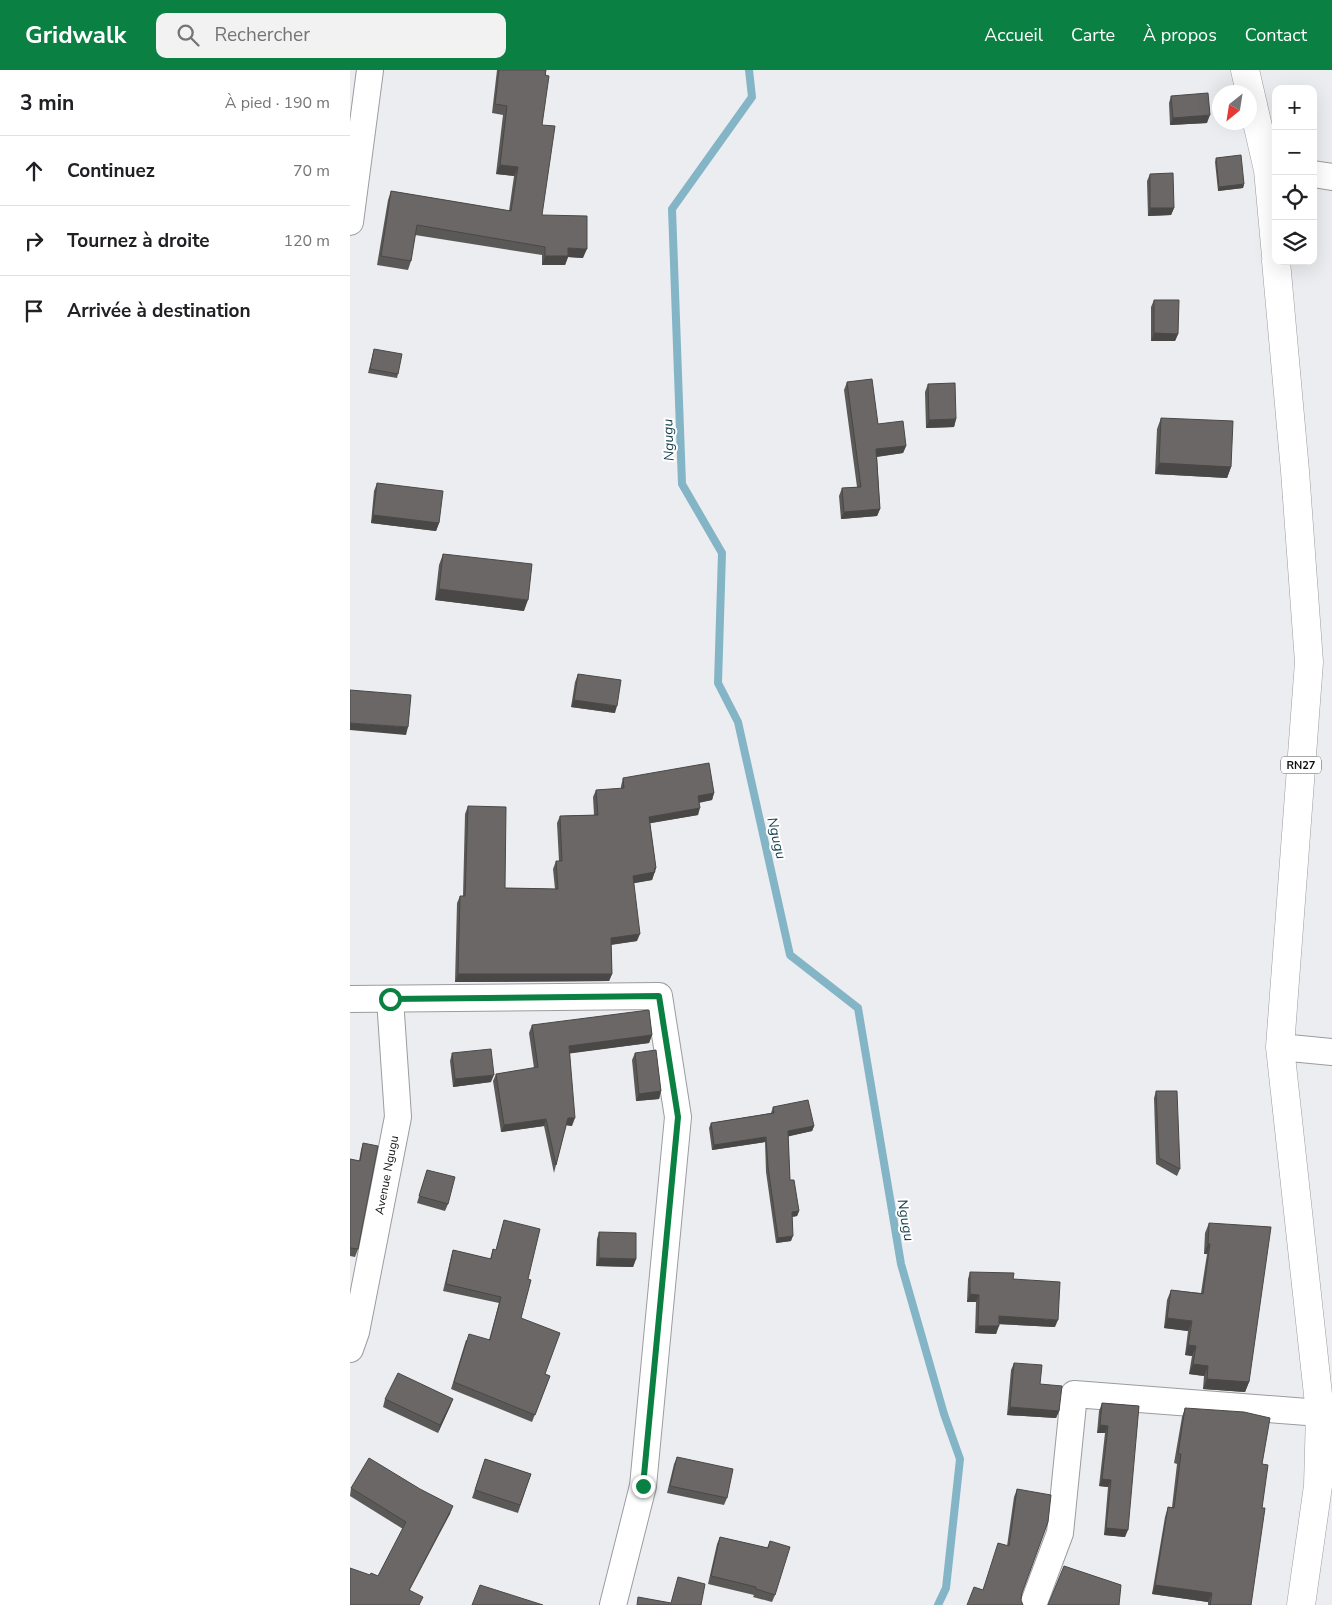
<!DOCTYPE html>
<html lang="fr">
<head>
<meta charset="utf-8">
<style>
  :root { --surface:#fff; --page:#f2f2f2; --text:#202124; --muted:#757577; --line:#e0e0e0; --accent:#0b8043 }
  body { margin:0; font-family:"Nunito Sans",sans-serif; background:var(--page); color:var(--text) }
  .controls { position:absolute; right:15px; top:15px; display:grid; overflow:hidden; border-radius:10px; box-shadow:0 5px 20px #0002 }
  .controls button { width:45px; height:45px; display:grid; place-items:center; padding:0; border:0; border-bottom:1px solid var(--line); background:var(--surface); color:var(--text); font:25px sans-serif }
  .compass { position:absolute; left:862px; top:15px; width:45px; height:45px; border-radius:50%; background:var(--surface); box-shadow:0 5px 20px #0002; rotate:210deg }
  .stop { position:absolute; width:15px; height:15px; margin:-11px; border:4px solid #0b8043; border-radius:50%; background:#fff }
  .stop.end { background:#0b8043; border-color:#fff; box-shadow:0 1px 5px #0008 }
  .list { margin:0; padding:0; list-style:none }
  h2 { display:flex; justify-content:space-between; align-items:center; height:65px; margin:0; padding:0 20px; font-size:21px }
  h2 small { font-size:16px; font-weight:400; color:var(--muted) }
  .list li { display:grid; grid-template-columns:32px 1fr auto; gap:15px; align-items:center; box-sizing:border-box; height:70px; padding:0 20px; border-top:1px solid var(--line) }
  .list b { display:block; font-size:19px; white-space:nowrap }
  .list em { font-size:16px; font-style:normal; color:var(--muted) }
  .icon { flex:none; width:28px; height:28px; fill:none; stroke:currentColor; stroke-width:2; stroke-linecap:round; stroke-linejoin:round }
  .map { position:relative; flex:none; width:982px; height:1535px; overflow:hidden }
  header { display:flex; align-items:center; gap:30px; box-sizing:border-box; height:70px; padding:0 25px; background:var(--accent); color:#fff }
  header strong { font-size:24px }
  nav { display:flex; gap:28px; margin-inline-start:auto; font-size:18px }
  .search { width:350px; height:45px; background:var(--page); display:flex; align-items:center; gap:12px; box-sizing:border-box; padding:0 18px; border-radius:10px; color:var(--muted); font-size:19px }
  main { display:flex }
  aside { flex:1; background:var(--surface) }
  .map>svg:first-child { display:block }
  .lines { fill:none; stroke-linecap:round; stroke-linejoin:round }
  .stream { stroke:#83b5c7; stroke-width:8 }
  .street-casing { stroke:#9b9c9f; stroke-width:28 }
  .primary-casing { stroke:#9b9c9f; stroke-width:29 }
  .street { stroke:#fff; stroke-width:26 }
  .primary { stroke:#fff; stroke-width:28 }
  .wall { fill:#5b5958 }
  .shaded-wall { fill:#4a4847 }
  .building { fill:#6a6766; stroke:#4a4847 }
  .route { stroke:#0b8043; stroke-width:6 }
  .labels { text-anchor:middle; stroke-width:4; stroke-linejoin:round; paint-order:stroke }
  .shield { fill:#fff; stroke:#565757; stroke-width:1 }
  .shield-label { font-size:11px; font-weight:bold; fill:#0e0f0f }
  .street-label { font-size:12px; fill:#0e0f0f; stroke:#fff }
  .water-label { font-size:14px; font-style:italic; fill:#133f4d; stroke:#fff }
</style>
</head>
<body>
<header>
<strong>Gridwalk</strong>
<div class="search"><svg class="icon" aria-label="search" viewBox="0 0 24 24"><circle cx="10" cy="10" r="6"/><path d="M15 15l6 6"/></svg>Rechercher</div>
<nav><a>Accueil</a><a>Carte</a><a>À propos</a><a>Contact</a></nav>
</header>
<main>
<aside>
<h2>3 min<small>À pied · 190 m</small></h2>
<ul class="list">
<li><svg class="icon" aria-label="ahead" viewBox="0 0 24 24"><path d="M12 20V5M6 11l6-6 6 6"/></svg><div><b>Continuez</b></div><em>70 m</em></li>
<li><svg class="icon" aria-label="right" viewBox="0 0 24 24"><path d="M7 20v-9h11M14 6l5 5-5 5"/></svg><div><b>Tournez à droite</b></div><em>120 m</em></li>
<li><svg class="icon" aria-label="arrive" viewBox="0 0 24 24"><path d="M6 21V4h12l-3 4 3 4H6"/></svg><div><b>Arrivée à destination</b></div></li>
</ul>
</aside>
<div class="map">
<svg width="982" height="1535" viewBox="0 0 982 1535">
  <rect width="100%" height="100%" fill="#ecedf0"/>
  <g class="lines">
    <path class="stream" d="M399,0L402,27L322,139L332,414L372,483L368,613L388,652L440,885L508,938L551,1194L594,1344L610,1389L596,1518L588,1535"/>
    <defs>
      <g id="street">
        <path d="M963,104L982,107"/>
        <path d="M0,152L20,0"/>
        <path d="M0,929L309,926L328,1047L293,1416L263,1535"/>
        <path d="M930,977L982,982"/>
        <path id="s1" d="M0,1279L6,1262L48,1047L40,929"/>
        <path d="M683,1535L710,1463L724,1324L970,1343"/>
      </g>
      <path id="primary" d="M895,0L918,100L926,186
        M926,191L945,401L959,592L930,977L970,1343L968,1416L951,1535"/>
    </defs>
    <use href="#street" class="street-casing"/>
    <use href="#primary" class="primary-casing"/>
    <use href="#street" class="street"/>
    <use href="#primary" class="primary"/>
  </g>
  <path class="wall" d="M147,0H196L192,55V145L233,188L218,187L215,195H192V185L65,165L61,191L58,200L27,195L38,130L41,121L159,141L164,106L146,104L153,45L142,43Z
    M821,26L857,53L820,55L819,33Z
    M866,88L894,114L893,118L868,121L865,92Z
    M800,104L824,138L821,145L798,146L797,111Z
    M804,230L828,264L825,271H801V237Z
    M24,279L48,304L47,308L18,303Z
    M497,312L528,354L556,376L553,383L527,387L530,439L527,446L491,449L489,426L492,418L507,417L494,320Z
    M578,314L606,349L604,357L576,358L575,322Z
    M811,348L881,397L877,408L805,404L807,359Z
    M27,413L89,453L86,461L21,453L24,421Z
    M93,484L174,541L85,530L89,495Z
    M228,604L265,643L221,637L225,612Z
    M273,708L364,723L362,730L349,733L348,745L300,753L306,798L302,810L283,813L287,871L261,875L262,904L259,911L105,912L107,833L110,826H113L115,744L118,736L155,818L205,819L203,799L206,791H209L207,753L210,746L244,745L243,727L246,720L271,719V716Z
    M182,955L302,965L299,973L220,983L222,1056L216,1055L204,1103L194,1056L151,1062L143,1011L146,1004L184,998L179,963Z
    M102,983L141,1012L103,1017L100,991Z
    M285,983L311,1021L309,1029L286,1031L282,990Z
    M806,1021L830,1099L827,1106L806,1094L804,1028Z
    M423,1037L464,1056L462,1061L438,1066L440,1110L449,1141L447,1146L442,1147L441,1171L426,1173L416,1102L415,1072L362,1080L359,1058L361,1053L421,1043Z
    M13,1073L8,1179L5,1187L0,1186V1089L9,1091L11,1080Z
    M77,1100L98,1134L95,1141L67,1133Z
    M154,1150L178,1209L171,1248L195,1304L200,1306L182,1352L101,1319L116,1270H139L149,1233L93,1221L101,1187L103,1180L140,1189L143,1179L146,1180Z
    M859,1153L899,1312L895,1322L853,1319L854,1306L839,1304L842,1286L835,1285L838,1261L814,1258L817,1230L821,1220L851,1223L857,1184H854L855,1163Z
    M249,1162L286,1189L283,1197L246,1196L247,1169Z
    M620,1202L705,1257L649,1254L646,1264L625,1263L626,1232H617L618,1209Z
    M664,1293L690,1314L709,1341L706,1348L657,1345L661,1300Z
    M35,1329H103L88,1363L33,1337Z
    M752,1333L789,1336L775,1467L754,1465L758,1417L749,1416L755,1363H747L749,1341Z
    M835,1338L912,1394L901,1535H858V1532L802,1524L815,1447L818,1437H822L827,1394L824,1393L832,1347Z
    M327,1387L377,1428L374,1435L317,1423L324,1394Z
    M135,1389L181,1404L168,1443L122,1428Z
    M1,1418L100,1444L0,1535L20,1505L28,1506L53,1459L0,1426Z
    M667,1419L672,1523L671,1530L633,1520L657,1476L664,1427Z
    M370,1467L417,1478L420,1471L425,1525L422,1532L403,1527L404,1525L358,1514L367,1474Z"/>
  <path class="shaded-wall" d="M860,45L857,53L820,55L823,48Z
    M150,95L168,97L164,106L146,104Z
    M894,114L893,118L868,121L869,117Z
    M800,138H824L821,145L798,146Z
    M218,178L237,179L233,188L218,187L215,195H192L195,186Z
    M804,263L828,264L825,271H801Z
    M606,349L604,357L576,358L579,350Z
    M556,376L553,383L524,387L526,379Z
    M809,393L881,397L877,408L805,404Z
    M530,439L527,446L491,449L494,442Z
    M23,445L89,453L86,461L21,453Z
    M89,519L178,530L174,541L85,530Z
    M224,630L267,636L265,643L221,637Z
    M0,653L58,657L56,665L0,660Z
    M364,723L362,730L345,733L348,726Z
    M350,738L348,745L296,754L299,747Z
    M306,798L302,810L280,814L283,806Z
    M290,864L287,871L258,875L261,868Z
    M108,904H262L259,911L105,912Z
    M302,965L299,973L216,984L219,976Z
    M144,1005L141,1012L103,1017L105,1009Z
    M311,1021L309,1029L286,1031L289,1024Z
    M218,1048H225L222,1056L215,1055Z
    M196,1049L194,1056L151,1062L154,1055Z
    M464,1056L462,1061L436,1067L438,1061Z
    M416,1067L415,1072L362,1080L364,1075Z
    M449,1141L447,1146L440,1147L442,1142Z
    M443,1166L441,1171L426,1173L428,1168Z
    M858,1174H860L857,1184H854Z
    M249,1188L286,1189L283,1197L246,1196Z
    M620,1224L629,1225L626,1232H617Z
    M649,1246L708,1250L705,1257L646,1254Z
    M817,1248L842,1251L838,1261L814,1258Z
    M628,1256H649L646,1264L625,1263Z
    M838,1275L846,1276L842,1286L835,1285Z
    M843,1294L858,1296L854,1306L839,1304Z
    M857,1309L899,1312L895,1322L853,1319Z
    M103,1329L100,1337L88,1363L90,1355Z
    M660,1337L709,1341L706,1348L657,1345Z
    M750,1355L758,1356L755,1363H747Z
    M752,1409L761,1410L758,1417L749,1416Z
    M103,1436L100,1444L56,1527L59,1520Z
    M756,1458L778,1460L775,1467L754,1465Z
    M805,1515L862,1523L858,1532L802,1524Z"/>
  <path class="building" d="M149,0H196L195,5L199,6L192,55L205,56L192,145L237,146V179L218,178V186H195V177L67,155L61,191L31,186L41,121L161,141L168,97L150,95L157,36L145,34Z
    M858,23L860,45L823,48L821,26Z
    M891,85L894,114L869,117L866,88Z
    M823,103L824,138H800V104Z
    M804,230H829L828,264L804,263Z
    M24,279L52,284L48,304L20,299Z
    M522,309L528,354L553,351L556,376L526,379L530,439L494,442L492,418L511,417L497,312Z
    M605,313L606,349L579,350L578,314Z
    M811,348L883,351L881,397L809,393Z
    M27,413L93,421L89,453L23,445Z
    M93,484L182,494L178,530L89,519Z
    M228,604L271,610L267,636L224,630Z
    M0,620L61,625L58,657L0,653Z
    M359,693L364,723L348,726L350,738L299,747L306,798L304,799L305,802L283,806L290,864L261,868L262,904H108L110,826H115L118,736L156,737L155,818L208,819L206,791H212L210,746L248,745L246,720L274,718L273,708Z
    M299,940L302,965L219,976L225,1048H218L206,1095L196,1049L154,1055L146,1004L188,997L182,955Z
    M141,979L144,1005L105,1009L102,983Z
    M306,980L311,1021L289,1024L285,983Z
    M806,1021H827L830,1099L809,1088Z
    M458,1030L464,1056L438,1061L440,1110H444L449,1141L442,1142L443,1166L428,1168L418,1097L416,1067L364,1075L361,1053L424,1043L423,1037Z
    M13,1073L28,1076L8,1179L0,1178V1089L10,1091Z
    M77,1100L105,1107L98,1134L69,1126Z
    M154,1150L190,1159L178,1209L181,1210L171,1248L210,1263L195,1304L200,1306L185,1345L104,1312L119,1264L140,1270L151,1227L96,1214L103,1180L141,1189L143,1179L146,1180Z
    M859,1153L921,1157L899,1312L857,1309L858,1296L843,1294L846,1276L838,1275L842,1251L817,1248L821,1220L853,1224L860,1174H858Z
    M249,1162L286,1163V1189L249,1188Z
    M620,1202L664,1203L663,1209L710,1212L708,1250L649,1246V1256H628L629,1225L620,1224Z
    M664,1293L692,1295L690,1314L712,1316L709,1341L660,1337Z
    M48,1303L103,1329L90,1355L35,1329Z
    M752,1333L789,1336L778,1460L756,1458L761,1410L752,1409L758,1356L750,1355Z
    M835,1338L894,1342L920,1348L912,1394L918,1395L912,1438H915L901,1535H860L862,1523L805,1515L818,1437L824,1438L831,1384H828Z
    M327,1387L383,1399L377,1428L320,1416Z
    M19,1388L70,1419L103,1436L59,1520L73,1527L69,1535H0V1498L20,1505L21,1503L28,1506L56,1452L1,1418Z
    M135,1389L181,1404L170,1435L125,1420Z
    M667,1419L701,1425L698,1452L672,1523L671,1530L673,1535H617L624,1517L633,1520L648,1473L659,1476Z
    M370,1467L418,1478L420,1471L440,1477L425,1525L406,1519V1517L361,1506Z
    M714,1496L771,1515L769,1535H698Z
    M328,1507L355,1514L351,1535H287L288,1527L321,1533Z
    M130,1515L193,1535H122Z"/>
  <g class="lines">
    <path class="route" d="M40,929L309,926L328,1047L293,1416"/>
  </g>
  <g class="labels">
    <rect class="shield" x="931" y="686.5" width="40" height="17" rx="4"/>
    <g class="shield-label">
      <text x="951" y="699">RN27</text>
    </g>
    <g class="street-label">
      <text dy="4" stroke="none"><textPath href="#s1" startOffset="178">Avenue Ngugu</textPath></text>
    </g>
    <g class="water-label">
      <text transform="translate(318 370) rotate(-92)" y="5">Ngugu</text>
      <text transform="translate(427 768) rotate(77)" y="5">Ngugu</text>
      <text transform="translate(556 1150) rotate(80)" y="5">Ngugu</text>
    </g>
  </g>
</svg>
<div class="controls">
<button>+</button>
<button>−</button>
<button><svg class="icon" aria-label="locate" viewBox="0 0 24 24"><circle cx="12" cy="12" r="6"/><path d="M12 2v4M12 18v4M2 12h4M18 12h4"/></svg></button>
<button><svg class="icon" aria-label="layers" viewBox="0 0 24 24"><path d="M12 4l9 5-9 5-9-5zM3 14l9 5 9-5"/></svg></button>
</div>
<svg class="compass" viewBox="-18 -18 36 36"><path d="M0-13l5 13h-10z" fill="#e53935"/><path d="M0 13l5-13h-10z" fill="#757577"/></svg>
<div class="stop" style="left:40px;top:929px"></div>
<div class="stop end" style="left:293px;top:1416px"></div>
</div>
</main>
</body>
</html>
